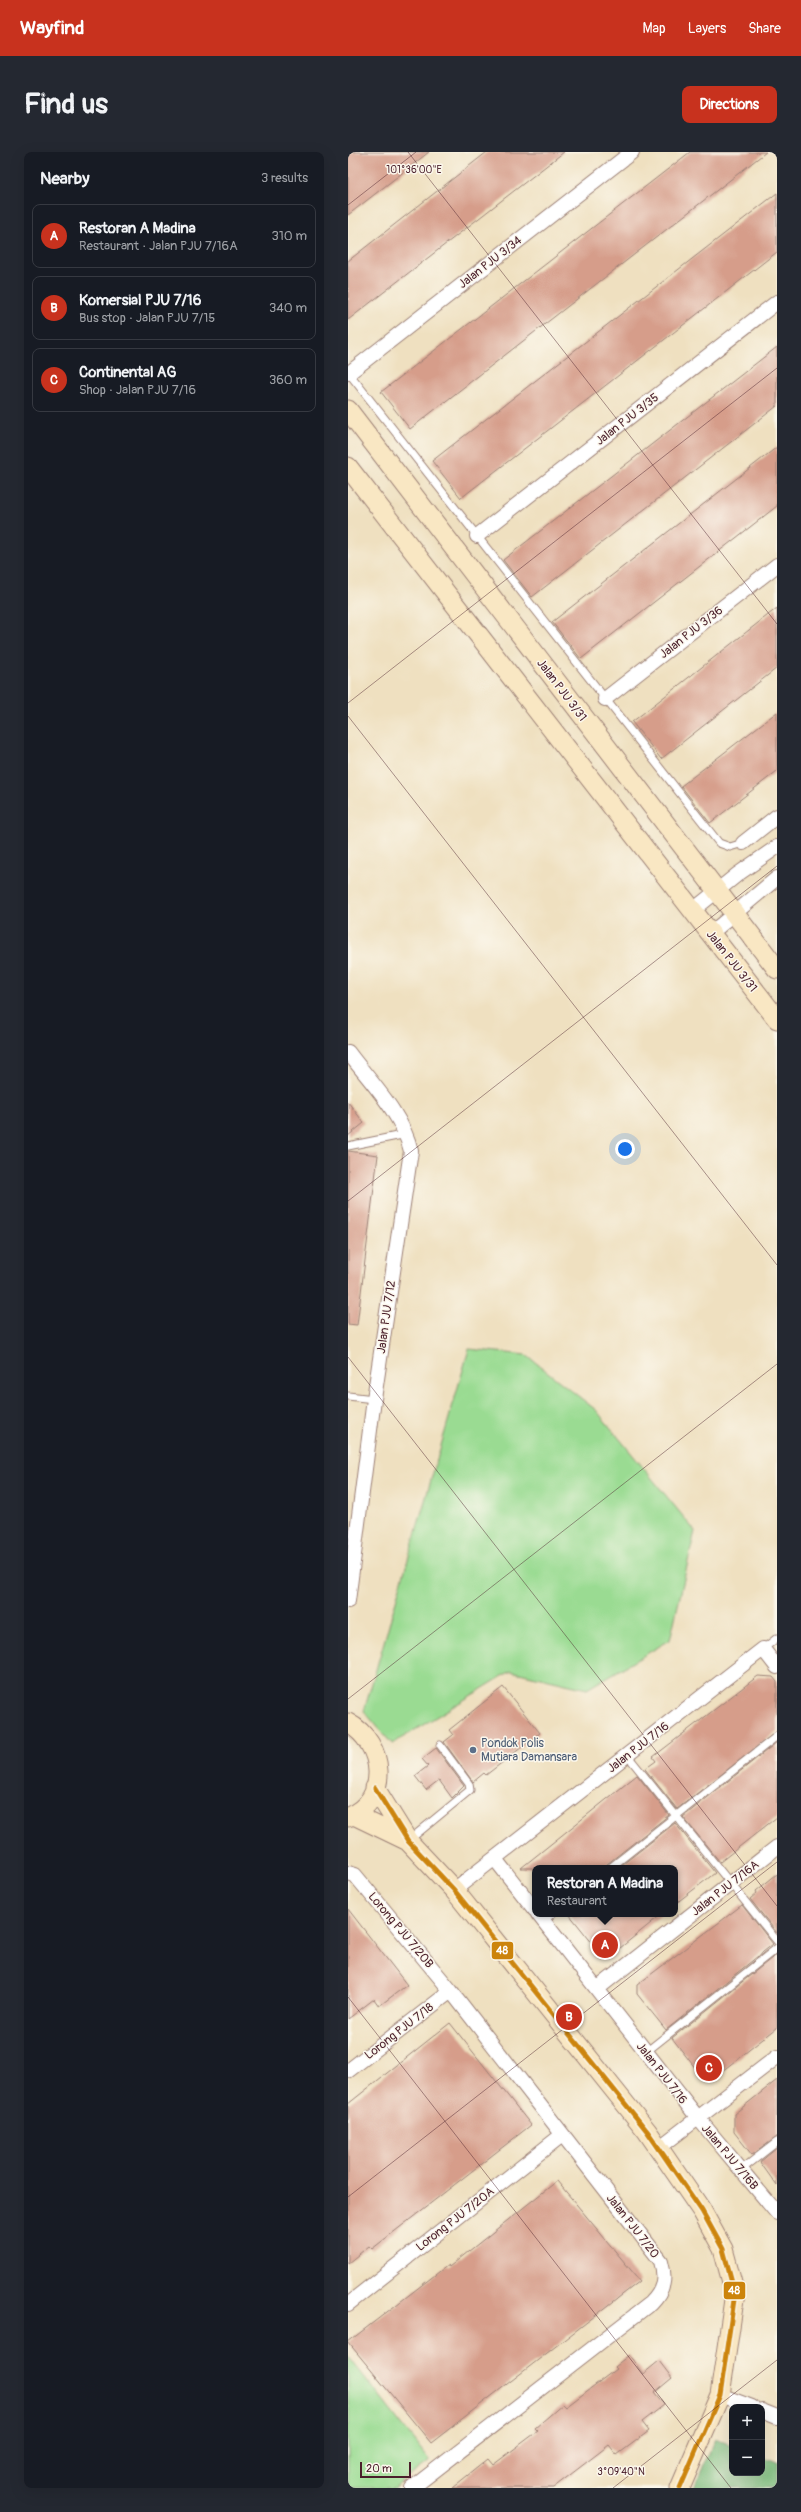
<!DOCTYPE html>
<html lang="en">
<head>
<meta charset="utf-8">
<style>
  :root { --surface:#171b24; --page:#242831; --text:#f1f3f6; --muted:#9ea1a6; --line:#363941; --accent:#c8321e }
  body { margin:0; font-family:Pangolin,sans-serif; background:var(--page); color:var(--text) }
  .controls { position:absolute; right:12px; bottom:12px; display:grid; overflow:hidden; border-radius:8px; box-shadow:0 4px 16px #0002 }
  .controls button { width:36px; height:36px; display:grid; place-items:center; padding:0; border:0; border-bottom:1px solid var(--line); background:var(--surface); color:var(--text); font:20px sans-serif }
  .scale { position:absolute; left:12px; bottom:10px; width:51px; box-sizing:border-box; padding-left:4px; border:2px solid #4a1f2b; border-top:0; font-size:11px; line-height:14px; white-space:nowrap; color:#4a1f2b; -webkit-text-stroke:3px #fbf7ec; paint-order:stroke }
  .you { position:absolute; left:277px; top:997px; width:14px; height:14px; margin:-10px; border:3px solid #fff; border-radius:50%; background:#1a73e8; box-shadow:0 0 0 6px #1a73e833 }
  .badge { display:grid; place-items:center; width:26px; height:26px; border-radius:50%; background:var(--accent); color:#fff; font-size:13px; font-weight:700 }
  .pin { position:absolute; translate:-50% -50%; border:2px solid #fff; box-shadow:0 1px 4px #0006 }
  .popup { position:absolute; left:184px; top:1713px; width:146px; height:52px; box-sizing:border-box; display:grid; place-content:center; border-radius:8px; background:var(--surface); filter:drop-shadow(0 1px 3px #0005); font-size:13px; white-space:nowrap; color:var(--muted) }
  .popup b { font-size:15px; color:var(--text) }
  .popup::after { content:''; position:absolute; left:50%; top:100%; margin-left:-8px; border:8px solid transparent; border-top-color:var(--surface) }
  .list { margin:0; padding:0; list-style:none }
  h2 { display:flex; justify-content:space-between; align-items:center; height:52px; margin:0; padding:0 16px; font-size:17px }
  h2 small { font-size:13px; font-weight:400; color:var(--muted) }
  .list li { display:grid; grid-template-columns:26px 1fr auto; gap:12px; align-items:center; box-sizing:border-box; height:64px; margin:0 8px 8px; padding:0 8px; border:1px solid var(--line); border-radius:8px }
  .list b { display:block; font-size:15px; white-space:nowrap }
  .list p { margin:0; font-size:13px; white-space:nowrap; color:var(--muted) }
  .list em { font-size:13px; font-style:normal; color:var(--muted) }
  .map { position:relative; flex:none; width:429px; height:2336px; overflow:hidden; border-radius:8px }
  header { display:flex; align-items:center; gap:24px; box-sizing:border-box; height:56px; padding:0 20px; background:var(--accent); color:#fff }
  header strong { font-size:19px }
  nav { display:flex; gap:22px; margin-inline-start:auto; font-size:14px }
  .intro { display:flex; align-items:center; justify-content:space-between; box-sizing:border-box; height:96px; padding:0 24px }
  h1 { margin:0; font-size:28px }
  .button { padding:10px 18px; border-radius:8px; background:var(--accent); color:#fff; font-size:14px; font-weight:700 }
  main { display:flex; gap:24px; padding:0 24px }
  aside { flex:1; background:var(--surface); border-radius:8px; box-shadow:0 4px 16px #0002 }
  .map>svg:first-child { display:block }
  .green { fill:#9adb92; stroke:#727d5e }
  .forest { fill:#7bbb7c; stroke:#626d54 }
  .building { fill:#d69d8a }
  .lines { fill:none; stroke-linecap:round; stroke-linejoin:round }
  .lane-casing { stroke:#9c8076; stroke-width:9 }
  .street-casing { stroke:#9c8076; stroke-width:16 }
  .secondary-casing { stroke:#9c8076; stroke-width:21 }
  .lane { stroke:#fff; stroke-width:7 }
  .street { stroke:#fff; stroke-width:14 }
  .secondary { stroke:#f9e7c3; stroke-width:19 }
  .bus-1-casing { stroke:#fbf7ec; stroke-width:8 }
  .bus-1 { stroke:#cc840b; stroke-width:5 }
  .ticks { fill:none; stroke:#4a1f2b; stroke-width:1; stroke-opacity:0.45 }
  .service-dot { fill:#5c6f8a; stroke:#fbf7ec; stroke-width:1.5 }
  .labels { text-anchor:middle; stroke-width:3; stroke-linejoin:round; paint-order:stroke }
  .street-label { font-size:12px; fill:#4a1f2b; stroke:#fbf7ec }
  .service-label { font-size:12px; fill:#4e5e75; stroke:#fbf7ec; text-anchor:start }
  .ticks-label { font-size:10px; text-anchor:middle; fill:#4a1f2b; stroke:#fbf7ec; stroke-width:3; stroke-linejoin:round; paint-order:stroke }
  .line-badge { stroke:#fbf7ec; stroke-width:1.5 }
  .badge-label { font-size:11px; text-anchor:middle; font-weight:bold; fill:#fff }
</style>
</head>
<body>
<header>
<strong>Wayfind</strong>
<nav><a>Map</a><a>Layers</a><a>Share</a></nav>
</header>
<div class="intro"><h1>Find us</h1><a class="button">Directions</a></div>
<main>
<aside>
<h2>Nearby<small>3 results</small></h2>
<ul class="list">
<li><span class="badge">A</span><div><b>Restoran A Madina</b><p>Restaurant · Jalan PJU 7/16A</p></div><em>310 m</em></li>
<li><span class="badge">B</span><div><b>Komersial PJU 7/16</b><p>Bus stop · Jalan PJU 7/15</p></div><em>340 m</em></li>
<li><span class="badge">C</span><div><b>Continental AG</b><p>Shop · Jalan PJU 7/16</p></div><em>360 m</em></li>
</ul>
</aside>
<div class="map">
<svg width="429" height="2336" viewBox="0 0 429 2336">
  <rect width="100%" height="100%" fill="#fbf7ec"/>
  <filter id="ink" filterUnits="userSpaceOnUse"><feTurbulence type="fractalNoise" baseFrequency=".025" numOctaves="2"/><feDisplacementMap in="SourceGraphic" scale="8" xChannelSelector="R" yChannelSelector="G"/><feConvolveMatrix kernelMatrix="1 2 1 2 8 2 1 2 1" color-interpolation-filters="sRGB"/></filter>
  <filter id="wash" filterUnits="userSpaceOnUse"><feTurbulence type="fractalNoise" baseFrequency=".012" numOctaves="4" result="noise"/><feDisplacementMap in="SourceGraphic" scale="16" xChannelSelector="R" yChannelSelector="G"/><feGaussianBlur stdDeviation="0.9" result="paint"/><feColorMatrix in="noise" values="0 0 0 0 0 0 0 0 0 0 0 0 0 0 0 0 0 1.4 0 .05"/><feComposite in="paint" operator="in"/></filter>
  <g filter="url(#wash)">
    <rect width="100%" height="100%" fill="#efe0c0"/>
    <path class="green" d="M121,1197L178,1203L248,1258L347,1379L322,1488L239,1537L163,1519L44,1592L16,1559Z
      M0,2204L82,2309L46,2336H0Z"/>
    <path class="forest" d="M367,2287L384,2293V2321H414V2304L429,2310V2336H346Z"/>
    <g id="blocks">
      <path class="building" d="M5,0H81L0,63V4Z
        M139,0H216L0,168V109Z
        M342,0H418L62,277L33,240Z
        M429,41V100L113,346L84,309Z
        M429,195V254L184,445L155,408Z
        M429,295V354L233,507L204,470Z
        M429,456V516L313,607L284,570Z
        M429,560V619L362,671L333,634Z
        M0,950L16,971L0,984Z
        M0,999L30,1003L9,1173L0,1172Z
        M410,1524L425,1525L429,1530V1579L329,1657L297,1617L308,1609L305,1605Z
        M155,1535L192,1581L138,1623L136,1621L125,1630L96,1590L105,1583L101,1578Z
        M429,1590V1665L372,1710L335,1665Z
        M88,1596L116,1634L104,1646L91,1628L78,1638L67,1624L80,1614L74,1607Z
        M289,1623L321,1663L259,1712L257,1716H173Z
        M327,1671L367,1721L327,1752V1716H270Z
        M429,1722V1781L402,1747L409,1741L408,1739Z
        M394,1753L425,1792L318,1878L289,1842V1833Z
        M0,1757L59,1833L31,1854L26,1847L0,1867Z
        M221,1762H314L261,1805L253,1802Z
        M429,1802V1876L364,1927L355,1926L324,1886Z
        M102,1871L183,1973L24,2097L21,2094L0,2111V1952Z
        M429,1928V1985L404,2003L386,1980V1962Z
        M429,1996V2034L412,2010Z
        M209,2029L292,2129L83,2291L0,2190L100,2113L101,2115Z
        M281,2203L295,2222L311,2209L324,2226L306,2241L316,2253L294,2270L301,2279L269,2303L261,2293L205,2336H104L140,2307L145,2313L190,2279L187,2276L215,2252L218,2255L268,2217L266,2215Z"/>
    </g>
  </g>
  <g filter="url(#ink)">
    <use href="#blocks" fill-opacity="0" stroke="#9c8076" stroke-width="1"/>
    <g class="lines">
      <defs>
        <path id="lane" d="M0,220L371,691L382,695L395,691
          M0,994L59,982
          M0,1244L26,1247
          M415,1497L429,1486
          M280,1604L429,1789
          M60,1689L122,1638L121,1632L92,1593
          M262,1716L429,1584
          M195,1769L204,1762
          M298,1900L429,1796
          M393,2018L429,1990"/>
        <path id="street" d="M1,221L284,0
          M129,384L429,150
          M257,547L429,413
          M395,691L429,664
          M344,759L390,722L429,695
          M362,782L429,726
          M0,900C23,931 54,961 63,999L26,1247L0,1449
          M147,1707L187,1758
          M0,1721L7,1723L103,1839L313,2109C318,2126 316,2138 303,2151L64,2336
          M106,1738L415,1497L429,1515
          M190,1762L350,1966L429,2061
          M249,1837L429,1695
          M0,1919L103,1839
          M311,1996L429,1905
          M0,2152L214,1983
          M372,2243L404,2255
          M414,2259L429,2265"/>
        <path id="secondary" d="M0,258L429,817
          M0,315L429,867
          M0,1571C37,1591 43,1648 0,1665
          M27,1636L60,1689L106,1738L299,1979L354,2059L375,2097L387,2141L372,2243L332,2336
          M6,1663L60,1689"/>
      </defs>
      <use href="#lane" class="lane-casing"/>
      <use href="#street" class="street-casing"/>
      <use href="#secondary" class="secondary-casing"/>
      <use href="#lane" class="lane"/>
      <use href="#street" class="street"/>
      <use href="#secondary" class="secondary"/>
      <defs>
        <path id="bus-1" d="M27,1636L60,1689L106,1738L299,1979L354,2059L375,2097L387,2141L372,2243L332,2336"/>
      </defs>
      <use href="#bus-1" class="bus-1-casing"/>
      <use href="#bus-1" class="bus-1"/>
    </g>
  </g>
  <path class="ticks" d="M60,0L429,472M0,53L68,0M0,551L429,216M0,564L429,1113M0,1049L429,714M0,1205L429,1754M0,1547L429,1212M0,1845L383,2336M0,2045L429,1710M265,2336L429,2208"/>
  <circle class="service-dot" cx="125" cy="1598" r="4"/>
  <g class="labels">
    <g class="street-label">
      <text transform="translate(142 110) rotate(-38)" y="4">Jalan PJU 3/34</text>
      <text transform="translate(279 267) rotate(-38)" y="4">Jalan PJU 3/35</text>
      <text transform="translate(343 480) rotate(-38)" y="4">Jalan PJU 3/36</text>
      <text transform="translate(214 538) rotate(53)" y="4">Jalan PJU 3/31</text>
      <text transform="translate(384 809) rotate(52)" y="4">Jalan PJU 3/31</text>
      <text transform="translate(38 1165) rotate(-82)" y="4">Jalan PJU 7/12</text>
      <text transform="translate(290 1595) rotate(-38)" y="4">Jalan PJU 7/16</text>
      <text transform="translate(377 1736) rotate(-38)" y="4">Jalan PJU 7/16A</text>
      <text transform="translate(53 1778) rotate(50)" y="4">Lorong PJU 7/20B</text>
      <text transform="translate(51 1879) rotate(-38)" y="4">Lorong PJU 7/18</text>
      <text transform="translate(314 1921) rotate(52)" y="4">Jalan PJU 7/16</text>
      <text transform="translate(382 2005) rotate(50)" y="4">Jalan PJU 7/16B</text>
      <text transform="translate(107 2067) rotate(-38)" y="4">Lorong PJU 7/20A</text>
      <text transform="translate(285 2074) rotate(52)" y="4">Jalan PJU 7/20</text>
    </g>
    <g class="service-label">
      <text x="133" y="1595">Pondok Polis<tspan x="133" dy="14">Mutiara Damansara</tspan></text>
    </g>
  </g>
  <g class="ticks-label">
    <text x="66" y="21">101°36'00"E</text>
    <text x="273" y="2323">3°09'40"N</text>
  </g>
  <g class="line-badge">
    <rect x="143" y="1789" width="23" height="19" rx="4" fill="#cc840b"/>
    <rect x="375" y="2129" width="23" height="19" rx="4" fill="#cc840b"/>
  </g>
  <g class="badge-label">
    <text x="154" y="1802">48</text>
    <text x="386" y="2142">48</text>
  </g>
</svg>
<div class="controls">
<button>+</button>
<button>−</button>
</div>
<div class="scale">20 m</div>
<div class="you"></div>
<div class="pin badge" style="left:257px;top:1793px">A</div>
<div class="popup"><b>Restoran A Madina</b>Restaurant</div>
<div class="pin badge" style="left:221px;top:1865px">B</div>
<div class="pin badge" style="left:361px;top:1916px">C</div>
</div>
</main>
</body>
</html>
